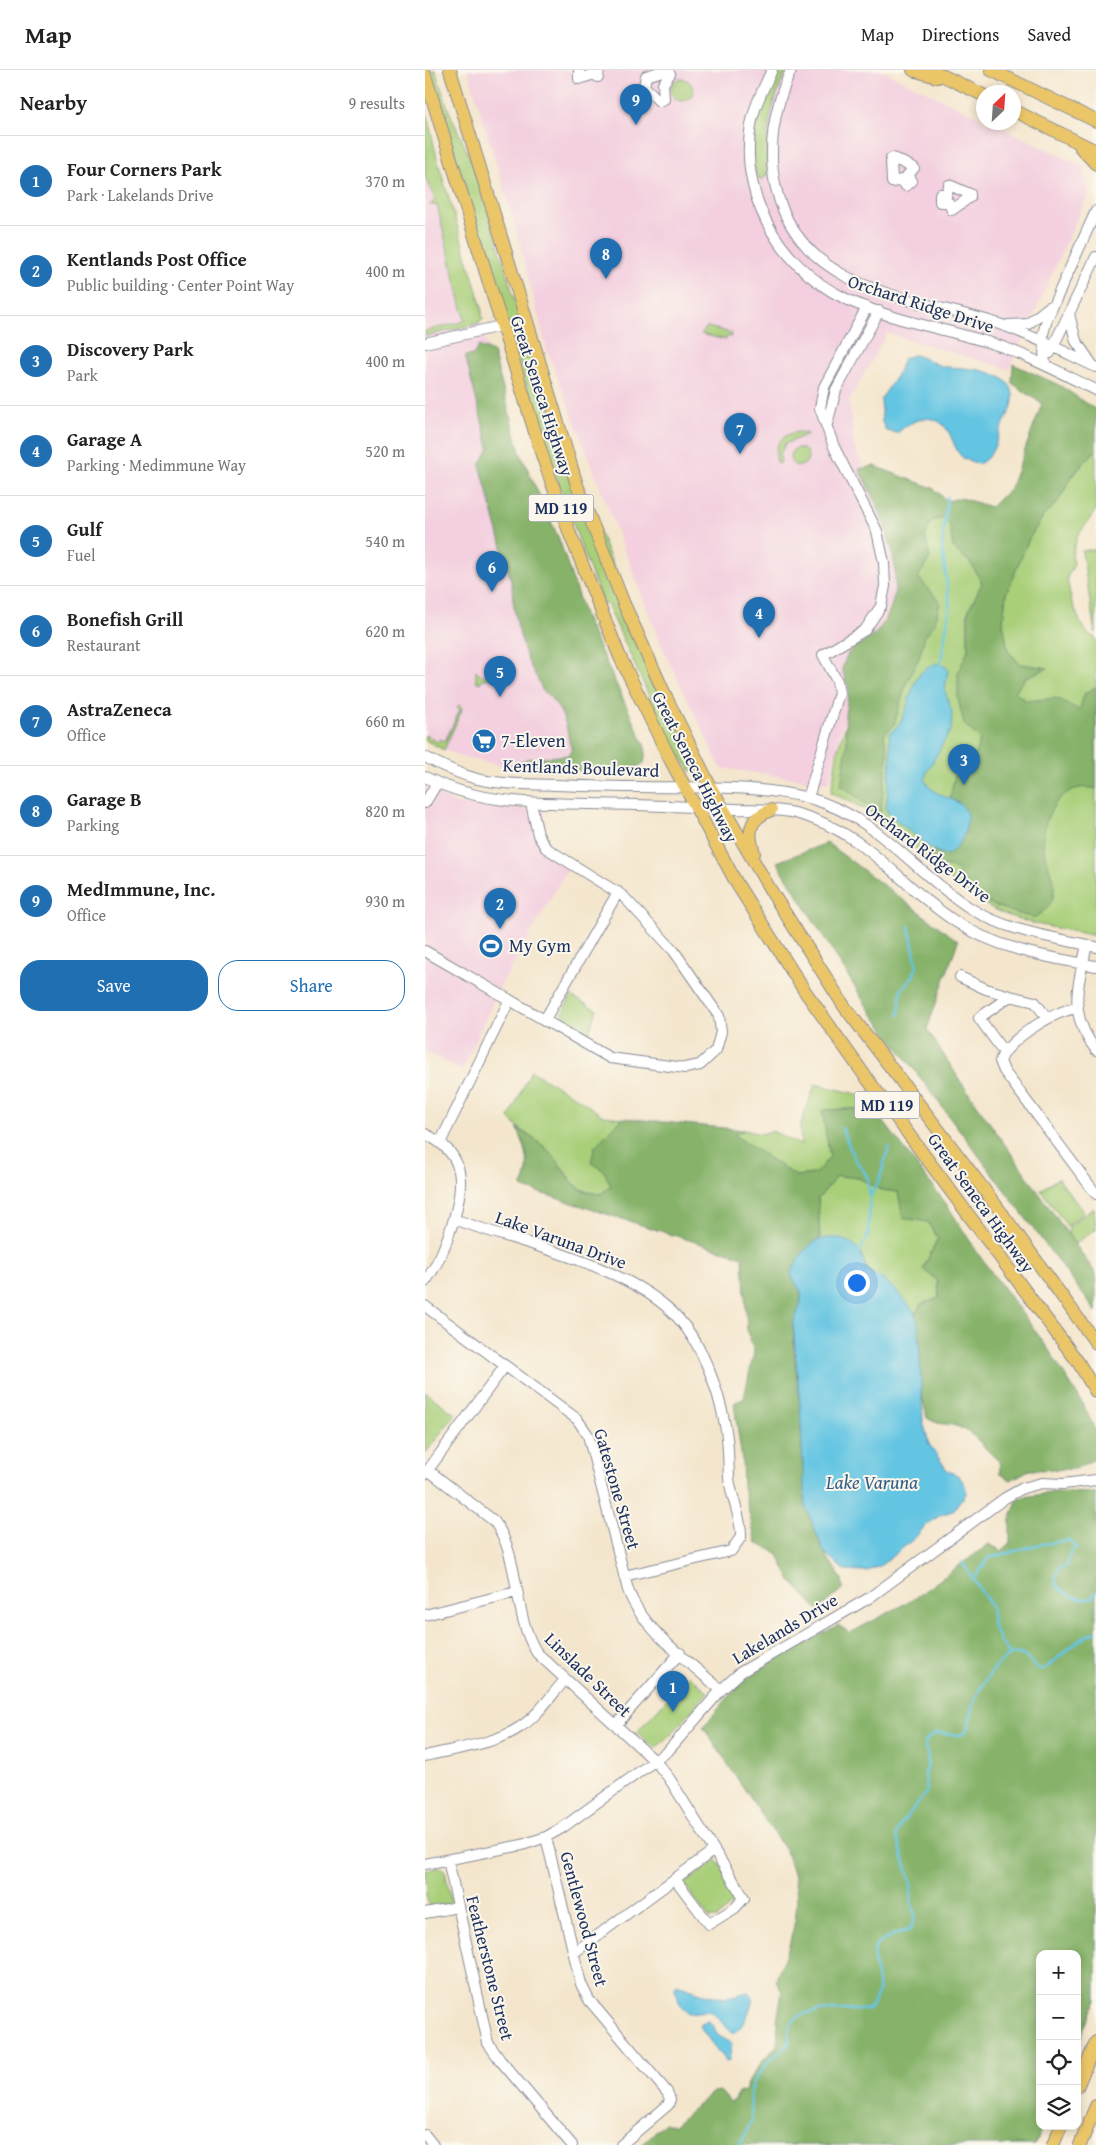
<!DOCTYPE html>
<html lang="en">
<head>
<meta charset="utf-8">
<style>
  :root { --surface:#fff; --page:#f6f6f6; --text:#222; --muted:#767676; --line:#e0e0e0; --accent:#1f6fb2 }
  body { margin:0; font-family:"Gentium Book Plus",serif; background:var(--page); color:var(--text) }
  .controls { position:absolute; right:15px; bottom:15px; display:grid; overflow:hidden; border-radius:10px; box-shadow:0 2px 8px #0003 }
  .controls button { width:45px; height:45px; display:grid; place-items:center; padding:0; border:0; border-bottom:1px solid var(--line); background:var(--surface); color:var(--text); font:25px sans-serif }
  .compass { position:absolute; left:551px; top:15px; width:45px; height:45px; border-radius:50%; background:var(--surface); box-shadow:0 2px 8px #0003; rotate:25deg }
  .you { position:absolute; left:431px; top:1212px; width:18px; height:18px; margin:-12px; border:4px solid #fff; border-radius:50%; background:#1a73e8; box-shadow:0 0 0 8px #1a73e833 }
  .badge { display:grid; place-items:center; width:32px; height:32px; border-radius:50%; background:var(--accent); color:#fff; font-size:16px; font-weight:700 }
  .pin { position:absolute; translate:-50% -41px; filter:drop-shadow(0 1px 2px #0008) }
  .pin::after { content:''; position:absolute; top:26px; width:18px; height:15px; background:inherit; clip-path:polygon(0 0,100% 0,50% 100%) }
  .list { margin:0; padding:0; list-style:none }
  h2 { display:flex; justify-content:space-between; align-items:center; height:65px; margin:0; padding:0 20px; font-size:21px }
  h2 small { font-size:16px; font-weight:400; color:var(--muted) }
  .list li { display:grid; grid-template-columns:32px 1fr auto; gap:15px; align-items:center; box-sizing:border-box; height:90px; padding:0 20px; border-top:1px solid var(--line) }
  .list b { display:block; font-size:19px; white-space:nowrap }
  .list p { margin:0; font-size:16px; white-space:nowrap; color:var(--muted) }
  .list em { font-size:16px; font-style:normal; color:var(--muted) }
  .actions { display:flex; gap:10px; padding:15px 20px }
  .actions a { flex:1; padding:11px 0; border:1px solid var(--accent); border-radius:20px; text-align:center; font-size:18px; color:var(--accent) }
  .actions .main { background:var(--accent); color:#fff }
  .icon { flex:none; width:28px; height:28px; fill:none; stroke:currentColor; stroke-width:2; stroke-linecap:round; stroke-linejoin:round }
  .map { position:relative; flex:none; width:671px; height:2075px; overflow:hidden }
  header { display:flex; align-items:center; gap:30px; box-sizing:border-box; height:70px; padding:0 25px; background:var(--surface); border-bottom:1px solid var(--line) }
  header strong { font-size:24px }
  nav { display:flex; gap:28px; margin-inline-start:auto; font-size:18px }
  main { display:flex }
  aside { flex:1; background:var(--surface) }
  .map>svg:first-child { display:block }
  .built { fill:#f3cfdf }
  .green { fill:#a9cf79; stroke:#627f6c }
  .forest { fill:#86b269; stroke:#507064 }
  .water { fill:#64c5e2; stroke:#407aa0 }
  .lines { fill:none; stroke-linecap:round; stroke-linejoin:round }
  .stream { stroke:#64c5e2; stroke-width:2.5 }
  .minor-casing { stroke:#888a96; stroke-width:12 }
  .major-casing { stroke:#888a96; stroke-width:14 }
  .minor { stroke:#fff; stroke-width:10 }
  .major { stroke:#ebc669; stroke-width:12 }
  .labels { text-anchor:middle; stroke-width:4; stroke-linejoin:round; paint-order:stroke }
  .shield { fill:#fbf7ec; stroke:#5e6b89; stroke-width:1 }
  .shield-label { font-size:16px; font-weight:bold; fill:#1b2f5e }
  .street-label { font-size:18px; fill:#1b2f5e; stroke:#fbf7ec }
  .poi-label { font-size:18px; fill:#1b2f5e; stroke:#fbf7ec; text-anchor:start }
  .water-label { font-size:19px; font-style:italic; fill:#315c86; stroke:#fbf7ec }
</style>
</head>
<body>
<header>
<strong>Map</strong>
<nav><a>Map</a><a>Directions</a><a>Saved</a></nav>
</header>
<main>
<aside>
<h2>Nearby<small>9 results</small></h2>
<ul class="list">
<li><span class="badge">1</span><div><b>Four Corners Park</b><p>Park · Lakelands Drive</p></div><em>370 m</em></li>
<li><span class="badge">2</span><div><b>Kentlands Post Office</b><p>Public building · Center Point Way</p></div><em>400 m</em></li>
<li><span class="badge">3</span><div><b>Discovery Park</b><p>Park</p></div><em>400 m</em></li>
<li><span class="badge">4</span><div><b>Garage A</b><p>Parking · Medimmune Way</p></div><em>520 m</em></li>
<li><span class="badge">5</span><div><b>Gulf</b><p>Fuel</p></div><em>540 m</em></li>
<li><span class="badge">6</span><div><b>Bonefish Grill</b><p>Restaurant</p></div><em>620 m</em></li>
<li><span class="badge">7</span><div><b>AstraZeneca</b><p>Office</p></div><em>660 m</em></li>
<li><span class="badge">8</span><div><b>Garage B</b><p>Parking</p></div><em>820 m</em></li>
<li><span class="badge">9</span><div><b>MedImmune, Inc.</b><p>Office</p></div><em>930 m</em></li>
</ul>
<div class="actions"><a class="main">Save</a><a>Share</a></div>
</aside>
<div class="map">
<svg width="671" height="2075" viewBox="0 0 671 2075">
  <rect width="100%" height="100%" fill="#fbf7ec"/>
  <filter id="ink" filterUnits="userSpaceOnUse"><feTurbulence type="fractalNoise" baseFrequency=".02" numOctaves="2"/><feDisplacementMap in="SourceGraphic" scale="10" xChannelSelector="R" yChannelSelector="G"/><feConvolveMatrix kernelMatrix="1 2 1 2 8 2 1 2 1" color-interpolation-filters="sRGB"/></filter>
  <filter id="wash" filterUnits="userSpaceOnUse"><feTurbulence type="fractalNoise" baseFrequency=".0096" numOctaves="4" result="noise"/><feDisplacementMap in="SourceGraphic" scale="20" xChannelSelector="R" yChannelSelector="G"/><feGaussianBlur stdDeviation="1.12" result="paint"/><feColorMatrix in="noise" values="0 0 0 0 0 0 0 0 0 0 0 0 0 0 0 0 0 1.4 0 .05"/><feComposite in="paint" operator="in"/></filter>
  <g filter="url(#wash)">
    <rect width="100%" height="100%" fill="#f4e6cd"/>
    <path class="built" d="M43,0H456L558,49V52L567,53L659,97L664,123L584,299L462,263L424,331L429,377L455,433L471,481L470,523L416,661L404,713L296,698L236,575L122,280L90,155Z
      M0,58L91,378L212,681L129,697L74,695L33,686L0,669Z
      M0,716L31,734L119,741L114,780L143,798L74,919L37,1001L0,981Z"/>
    <path class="green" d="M4,0H10L24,41L51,101L116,317L271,701H266L246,674L182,534H178C110,359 59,179 4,0Z
      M351,0H362C342,43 342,60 342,105L337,110L332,107C320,72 337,32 351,0Z
      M246 20a11 11 0 1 1 22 0a11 11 0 1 1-22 0Z
      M0,37L13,92L57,238V247L59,249L51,254L1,266L0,261L40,251L12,135H5L10,130L0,106Z
      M282,257L307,263L306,267L302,266L301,270L276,264Z
      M374,362L383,364L360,374L355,384L356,393L353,394C346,378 356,363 374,362Z
      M365 387a9 9 0 1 1 18 0a9 9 0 1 1-18 0Z
      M671,380V440L652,467L647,485L649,494L642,508L646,530L656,554L663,564L671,568V866C634,858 594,854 561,835C523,813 494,779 460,753C443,740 425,731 406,723L413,678L428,635L500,566L510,553L515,532L493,507L505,488L500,467L506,451L517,447L525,456L528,478L546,493L557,513L543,542V580L535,599L599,630L589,622L601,607L622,598L595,594L583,581L578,552L581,524L604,468L619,445L632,433L648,405Z
      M671,479V563H670L657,481Z
      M83,592L87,603L56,610L55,613L51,611V600L56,606L82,599L81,594Z
      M34,635L37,638L36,642L19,680L0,670V665L12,672L15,669L20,671L35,640L32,637Z
      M146,926L172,940L163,964L138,949L140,945L137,943Z
      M106,1001L154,1029L178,1046L198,1048L170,1076L186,1116L176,1124C143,1122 143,1099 123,1080C110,1068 95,1062 84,1048Z
      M390,1014L436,1025L448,1038L397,1040L405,1087L390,1104L370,1106L309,1065L319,1060L336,1064L347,1061L376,1075L375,1057Z
      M412,1105L434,1108L456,1120L473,1122L503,1152L513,1168L498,1199L513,1211L514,1229L496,1234L490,1245L488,1240L442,1200L435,1182L395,1170L393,1129Z
      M633,1108L659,1143L642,1156L616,1120Z
      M669,1138L671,1159L650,1174L643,1166L644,1156Z
      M0,1322L30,1344L0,1384Z
      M264,1605L283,1622L242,1669L230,1678L212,1662Z
      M292,1790L315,1827L292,1848H284L259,1814Z
      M15,1797L20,1801L26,1831L25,1834L6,1838C0,1831 0,1812 0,1800Z"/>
    <path class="forest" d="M54,276L68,282L95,382L134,469L160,547L219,674L221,682L219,693C207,707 105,698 83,697L103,689L144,685L147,679C143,671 144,668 142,660C140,646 128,627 117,620C114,608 106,600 102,588C94,564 87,537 87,514L55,395L64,378L40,286L48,285Z
      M588,294L636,316L671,340V380L648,405L632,433L619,445L604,469L581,524L578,552L583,581L595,594L623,598L601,607L590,622L601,631L632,628L654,640L660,623L671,617V719C636,709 614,749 619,780C621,793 630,809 629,822C628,835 619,841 609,848C590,843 553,833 541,817C537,812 534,804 532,799L514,795L503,784L509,781L514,784L534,732L525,729L532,693L549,687L555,670L539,654L533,628V602L543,580V542L557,513L546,493L528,478L525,456L517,448L506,451L500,467L505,488L493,507L515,532L510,553L500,566L494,588L481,614L469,655L459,665L463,683L455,745L416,715L422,674L420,645L424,620L417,599C419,594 421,585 425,581C434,573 447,570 455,558C490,510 457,444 434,399L449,396L508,418L522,431L536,428L566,437L586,417L617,334L587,313Z
      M402,773L533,871L502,959L536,1012L671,1204V1242L443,938L352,792Z
      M448,1038L522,1135L556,1188L622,1277L658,1334L671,1362V1388L650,1399L604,1400L586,1410L575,1404L574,1391C560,1380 549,1361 531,1356C518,1352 517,1357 502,1348L495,1317V1273L490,1245L496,1234L514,1228L513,1211L498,1199L513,1168L503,1152L478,1148L473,1122L456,1120L434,1108L412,1106L393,1129L395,1170L378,1182L366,1205L376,1222V1232L368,1254L369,1281L375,1335L399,1482L417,1509L418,1518L393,1540L365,1510L352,1483L331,1473L318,1417L317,1390L309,1333L319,1328L329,1282L322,1260L318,1187L96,1117C108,1096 101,1078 92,1058C102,1065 115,1072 124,1081C142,1101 145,1123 176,1124L186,1116L179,1101L166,1092L170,1076L198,1048L319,1060L309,1065L371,1106L390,1104L405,1087L397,1040Z
      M631,1422L671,1423V1930L652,1975V1884H615V2056H618L610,2075H216L240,2053L248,2056L288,2022L295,2021L305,2032L310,2030L313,2023L320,2021C327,2001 339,1989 353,1974L352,1951L357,1922L351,1910C354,1898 360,1889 363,1878C375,1840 375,1816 360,1780L278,1657L312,1617L328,1603L413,1555L425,1563L487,1530L564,1474L577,1481L585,1472V1449L593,1428Z"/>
    <path class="water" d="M489,285C500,287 511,296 521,297C542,298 597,299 587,336C585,343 580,350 577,357C570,371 570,387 553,394L538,388C530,381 528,369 523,361C509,339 487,350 472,363L461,361L457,352L456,329L472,305L479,288Z
      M515,593L523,599L520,621L527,642L526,659L502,702L500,710C513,736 552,722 540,762C536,772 531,780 521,785L506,779L464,744L461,739L466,686L464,664C469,659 474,655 477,649C487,630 486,597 515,593Z
      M413,1168L426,1173L435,1182L442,1200L460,1211L474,1223L488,1240L493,1253L498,1351L504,1374L522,1400L534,1406L540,1415L541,1424L528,1441L517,1444L499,1457L490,1468L455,1496L442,1501H420L399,1482L380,1435L375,1335L368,1254L376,1232V1222L366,1205C369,1193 381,1175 393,1170C399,1168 407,1168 413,1168Z
      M252,1915L279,1924L299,1928L323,1922L328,1928C326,1939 319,1955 311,1962H306L288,1943L282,1941L263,1943C255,1937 251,1926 250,1917Z
      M282,1951L285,1952L294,1966L307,1974L304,1991L301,1992L276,1959L275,1955Z"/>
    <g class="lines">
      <path class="stream" d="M515,596L525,537L517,477L522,427
        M474,945L476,920L488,906L492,896L484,856
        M417,1058L428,1086L442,1106L445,1127
        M435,1182L443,1166L445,1127L454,1111L464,1076
        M537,1492L566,1536L568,1556L575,1571L585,1585
        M548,1510L564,1488L612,1475L644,1470L652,1477L646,1481L642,1496L634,1497L630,1514C640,1524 654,1532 667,1528L669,1523H671
        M314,2075L327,2050L325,2023L331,2007L344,1991L363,1975C365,1969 363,1962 365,1956C374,1933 426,1943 443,1939C466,1919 442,1896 451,1875L470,1864L485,1860L490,1846L486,1832V1812L471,1765L476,1754L501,1723C503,1716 500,1711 500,1704C501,1700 503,1696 503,1692C504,1678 491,1673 512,1663L535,1665L539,1663C546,1656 545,1646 547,1637C552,1622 572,1587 590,1584C604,1582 606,1600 619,1599C629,1592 662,1561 671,1562"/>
    </g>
  </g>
  <g filter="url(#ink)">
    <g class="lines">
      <defs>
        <path id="minor" d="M154,0V9L169,4L173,7L174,0
          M241,0L221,6L219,16L234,31L239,29L238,14L245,4L242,0
          M347,0C340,15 332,30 328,46C310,119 352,195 419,228C468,252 526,259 578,277C610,289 640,305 671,320
          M366,0C331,76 341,165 422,207C469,231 524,238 574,254C607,265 639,282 671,297
          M468,88L489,98L483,105L487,111L481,116L477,110L467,112L466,89Z
          M524,115L545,124V127L527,140L523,132H515V124H522Z
          M644,244L651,271L666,293
          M583,255L603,254L624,237
          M0,273L76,256
          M625,283L671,187
          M620,295L618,264L622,249L671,141
          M402,354L411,320L454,241
          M0,687C17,696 34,704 52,709C78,715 105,714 131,715C159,716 187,717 215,717C271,718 328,714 384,728C455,748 487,801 545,838C583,862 628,867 671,877
          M0,707C53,734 108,733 166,734C214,735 262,736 310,739C330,740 350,738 370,743C442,762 471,812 528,850C571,879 621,887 671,896
          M383,728L414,623L412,611L398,585L440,560L456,536L460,516L459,493L452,461L409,377L395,338L399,317L442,237
          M0,733L12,713
          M662,875C653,917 642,943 671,980
          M0,881L185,988L260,998L275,995L291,980L296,962L294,946L249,881L198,826L121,778L113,765L106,733
          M535,907L561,919L585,926
          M651,938C628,942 583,969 575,991L579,1001L671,1124
          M119,951L193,822
          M578,981L554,948L585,926L610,932L622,948
          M0,1064C41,1083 40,1113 28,1152C21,1174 14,1193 0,1212
          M16,1071L84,931
          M29,1149C96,1174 205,1195 253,1248C278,1275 293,1319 300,1355C304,1373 303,1390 304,1408C306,1428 317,1448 316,1467L306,1481L199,1506
          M0,1236L152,1349L163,1365L203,1520C217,1560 265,1592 296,1620
          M3,1400L69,1451C96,1487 87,1544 112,1583L230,1691L244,1708L319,1828L310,1838L284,1854L250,1809
          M0,1404L80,1296
          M0,1545L91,1522
          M191,1655L255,1583
          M0,1686C28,1679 71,1674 95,1657C113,1646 126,1625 140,1610
          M121,1767L156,1914L164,1930L242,2022L245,2029L243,2035L196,2075
          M23,1790L63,1973L75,1990L147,2075
          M0,1794L97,1775L121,1767L137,1758L243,1681L296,1620L316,1602L444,1528L580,1428L598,1418L617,1413L638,1414L671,1410
          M0,1843L33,1837
          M150,1882L289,1780
          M0,2065L8,2075"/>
        <path id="major" d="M25,0L152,415L199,534L242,629L285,716L346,821L419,936L573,1138L671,1273
          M488,0L512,7
          M506,0L558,25
          M566,0L671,51
          M0,5L118,388L145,464L195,587L246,691L312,814L379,920L438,1003L653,1292L671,1322
          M588,40L671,81
          M656,78L671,94
          M329,783C322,761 324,749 346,740
          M652,2017L671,1972
          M628,2075L636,2056
          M655,2075L671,2036"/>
      </defs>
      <use href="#minor" class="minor-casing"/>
      <use href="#major" class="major-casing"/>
      <use href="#minor" class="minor"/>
      <use href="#major" class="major"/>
    </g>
  </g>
  <defs>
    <symbol id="supermarket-disc" viewBox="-11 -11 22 22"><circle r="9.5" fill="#1f6fb2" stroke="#fbf7ec"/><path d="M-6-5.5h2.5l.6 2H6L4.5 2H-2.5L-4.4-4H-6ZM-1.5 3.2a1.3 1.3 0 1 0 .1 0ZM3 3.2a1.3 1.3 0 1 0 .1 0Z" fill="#fff"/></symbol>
    <symbol id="stadium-disc" viewBox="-11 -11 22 22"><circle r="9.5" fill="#1f6fb2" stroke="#fbf7ec"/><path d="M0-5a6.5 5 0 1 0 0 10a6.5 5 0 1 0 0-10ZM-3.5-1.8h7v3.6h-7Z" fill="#fff"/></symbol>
  </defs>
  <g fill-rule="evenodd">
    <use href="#supermarket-disc" x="45" y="657" width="28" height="28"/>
    <use href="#stadium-disc" x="52" y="862" width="28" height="28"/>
  </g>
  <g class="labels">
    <g class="shield">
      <rect x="103.5" y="424.5" width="65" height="27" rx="4"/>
      <rect x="429.5" y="1021.5" width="65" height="27" rx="4"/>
    </g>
    <g class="shield-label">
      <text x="136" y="444">MD 119</text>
      <text x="462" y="1041">MD 119</text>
    </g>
    <g class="street-label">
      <text transform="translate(496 234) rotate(18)" y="6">Orchard Ridge Drive</text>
      <text transform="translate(117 326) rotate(72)" y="6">Great Seneca Highway</text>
      <text transform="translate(270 697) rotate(63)" y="6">Great Seneca Highway</text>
      <text transform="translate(156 698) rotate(2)" y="6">Kentlands Boulevard</text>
      <text transform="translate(503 783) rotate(37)" y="6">Orchard Ridge Drive</text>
      <text transform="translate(556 1133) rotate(54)" y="6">Great Seneca Highway</text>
      <text transform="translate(136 1170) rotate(20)" y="6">Lake Varuna Drive</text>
      <text transform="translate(192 1419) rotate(74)" y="6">Gatestone Street</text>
      <text transform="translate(360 1559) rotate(-31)" y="6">Lakelands Drive</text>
      <text transform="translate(163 1605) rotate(44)" y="6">Linslade Street</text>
      <text transform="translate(159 1849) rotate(75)" y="6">Gentlewood Street</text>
      <text transform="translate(65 1898) rotate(76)" y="6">Featherstone Street</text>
    </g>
    <g class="poi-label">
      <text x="76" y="677">7-Eleven</text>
      <text x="84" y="882">My Gym</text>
    </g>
    <g class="water-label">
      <text x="447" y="1419">Lake Varuna</text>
    </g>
  </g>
</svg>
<div class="controls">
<button>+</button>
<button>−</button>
<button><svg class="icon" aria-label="locate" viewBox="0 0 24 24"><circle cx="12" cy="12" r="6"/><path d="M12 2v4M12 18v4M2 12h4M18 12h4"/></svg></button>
<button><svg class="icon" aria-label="layers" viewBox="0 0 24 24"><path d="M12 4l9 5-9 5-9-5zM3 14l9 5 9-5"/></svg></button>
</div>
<svg class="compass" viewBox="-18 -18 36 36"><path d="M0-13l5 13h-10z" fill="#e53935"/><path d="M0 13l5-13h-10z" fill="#767676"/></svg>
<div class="you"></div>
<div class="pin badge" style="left:248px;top:1642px">1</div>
<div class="pin badge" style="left:75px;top:859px">2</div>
<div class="pin badge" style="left:539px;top:715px">3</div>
<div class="pin badge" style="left:334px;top:568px">4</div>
<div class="pin badge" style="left:75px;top:627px">5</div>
<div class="pin badge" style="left:67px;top:522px">6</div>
<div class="pin badge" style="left:315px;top:384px">7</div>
<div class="pin badge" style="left:181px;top:209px">8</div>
<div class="pin badge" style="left:211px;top:55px">9</div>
</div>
</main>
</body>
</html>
